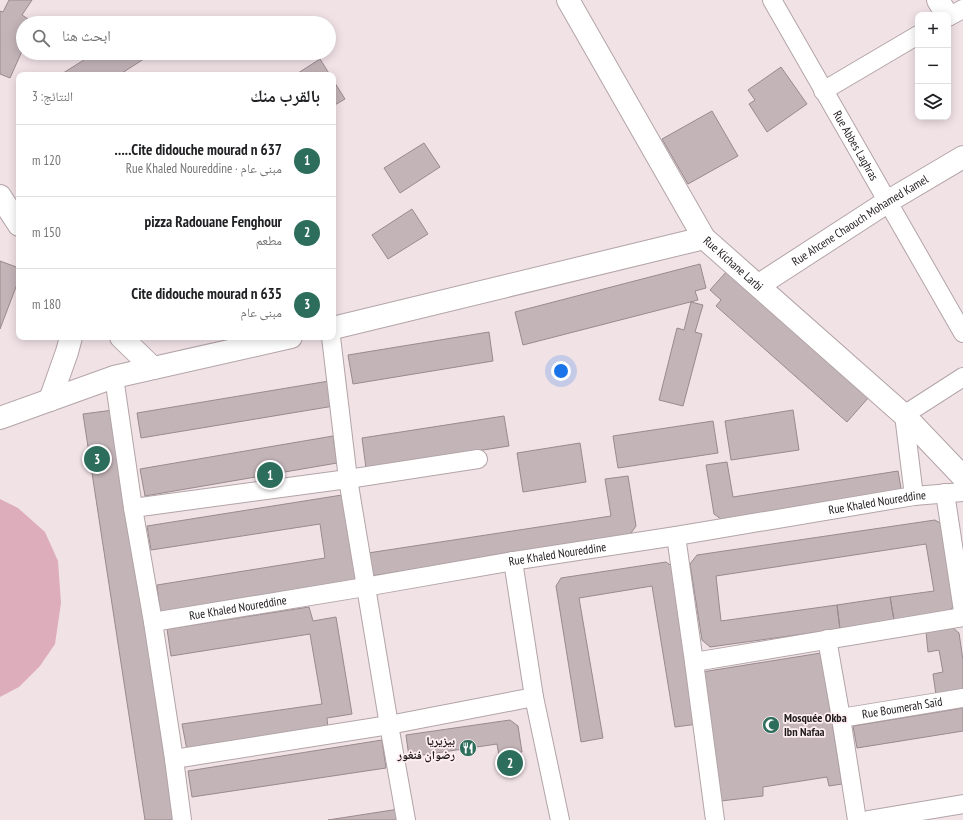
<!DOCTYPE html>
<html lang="ar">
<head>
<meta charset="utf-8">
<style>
  :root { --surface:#fff; --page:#f2f2f2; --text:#202124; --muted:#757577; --line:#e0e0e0; --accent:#2d6d5b }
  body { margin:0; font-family:"PT Sans Narrow","Noto Naskh Arabic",sans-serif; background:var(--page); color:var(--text); direction:rtl }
  .controls { position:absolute; right:12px; top:12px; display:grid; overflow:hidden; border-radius:8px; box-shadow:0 2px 10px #0003 }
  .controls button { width:36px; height:36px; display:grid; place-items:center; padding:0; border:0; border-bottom:1px solid var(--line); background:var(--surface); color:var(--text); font:20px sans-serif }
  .you { position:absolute; left:561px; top:371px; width:14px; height:14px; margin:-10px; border:3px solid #fff; border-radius:50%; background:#1a73e8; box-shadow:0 0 0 6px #1a73e833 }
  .badge { display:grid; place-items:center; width:26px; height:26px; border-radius:50%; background:var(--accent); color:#fff; font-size:13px; font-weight:700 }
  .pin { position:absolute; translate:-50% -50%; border:2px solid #fff; box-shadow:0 1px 4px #0006 }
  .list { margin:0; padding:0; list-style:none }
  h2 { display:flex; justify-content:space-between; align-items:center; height:52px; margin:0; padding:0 16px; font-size:17px }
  h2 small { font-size:13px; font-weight:400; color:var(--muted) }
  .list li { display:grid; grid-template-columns:26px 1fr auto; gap:12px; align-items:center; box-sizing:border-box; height:72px; padding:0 16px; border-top:1px solid var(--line) }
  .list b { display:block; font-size:15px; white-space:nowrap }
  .list p { margin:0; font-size:13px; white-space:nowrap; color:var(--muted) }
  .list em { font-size:13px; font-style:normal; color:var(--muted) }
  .icon { flex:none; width:22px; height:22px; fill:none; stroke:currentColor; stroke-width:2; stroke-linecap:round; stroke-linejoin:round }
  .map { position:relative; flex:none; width:963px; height:820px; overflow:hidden; direction:ltr }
  .search { position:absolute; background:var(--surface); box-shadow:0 2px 10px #0003; left:16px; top:16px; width:320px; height:44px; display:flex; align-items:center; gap:10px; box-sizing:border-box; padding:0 14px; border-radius:22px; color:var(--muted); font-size:15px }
  .panel { position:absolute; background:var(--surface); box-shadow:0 2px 10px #0003; left:16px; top:72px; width:320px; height:268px; border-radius:8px; direction:rtl }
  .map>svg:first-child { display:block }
  .green { fill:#deadbb }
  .building { fill:#c3b4b8; stroke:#998a8e }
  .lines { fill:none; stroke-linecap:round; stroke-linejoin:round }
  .minor-casing { stroke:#b3a4a8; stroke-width:20 }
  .tertiary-casing { stroke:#b3a4a8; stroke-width:24 }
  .minor { stroke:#fff; stroke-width:18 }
  .tertiary { stroke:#fff; stroke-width:22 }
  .labels { text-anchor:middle; stroke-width:3.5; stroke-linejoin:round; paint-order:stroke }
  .street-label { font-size:12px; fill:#1f1a1b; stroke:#ffeff3 }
  .poi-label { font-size:12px; font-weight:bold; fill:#1f1a1b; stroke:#ffeff3; text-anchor:start }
</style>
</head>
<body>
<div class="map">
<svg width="963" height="820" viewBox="0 0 963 820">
  <rect width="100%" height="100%" fill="#f1e2e6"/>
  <path class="green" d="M0,499L18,508L45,532L58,561L61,603L55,644L40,666L19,687L0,697Z"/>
  <path class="building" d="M9,0H32L22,15L34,23H23V49L10,78L0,74V11L3,12Z
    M95,53H153L119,75H60Z
    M320,59L330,75H295Z
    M781,67L807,104L767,132L749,104L755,100L748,90Z
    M333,80L345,99L333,106Z
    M712,111L738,156L688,184L662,139Z
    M424,143L440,167L400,193L384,168Z
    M412,209L428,234L388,259L372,235Z
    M0,261L19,268V279L0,329Z
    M700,264L706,288L695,291L698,300L523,345L515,312Z
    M727,271L869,397L847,422L716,306L721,300L710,290Z
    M691,302L703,305L695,332L702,334L683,406L659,400L677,328L684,330Z
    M489,332L493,361L353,384L348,355Z
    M329,381L334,406L141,438L137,413Z
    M113,410L175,820H145L83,414Z
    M793,410L799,450L731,460L725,421Z
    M504,416L509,446L366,468L362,438Z
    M713,421L718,453L618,468L613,436Z
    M333,436L337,463L145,496L140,469Z
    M580,443L586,482L523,492L517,453Z
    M727,462L733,497L898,471L902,494L725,522L714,514L706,465Z
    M628,476L636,526L629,536L371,576L368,553L611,516L605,479Z
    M342,495L356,581L160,612L157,585L325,558L320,524L151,550L147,526Z
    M935,520L945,526L956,603L948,613L894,620L890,597L934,591L926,544L716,576L721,621L837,605L840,629L710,647L702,640L690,564L697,555Z
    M666,562L673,567L698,724L675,727L652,586L579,598L603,738L581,742L556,586L561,578Z
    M890,597L894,620L840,629L837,605Z
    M309,607L313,621L336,617L352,714L327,718L328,730L187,750L182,724L322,704L310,634L171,656L167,629Z
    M953,628L959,633L963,660V688L961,691L936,695L933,674L943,672L939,650L928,652L926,632Z
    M821,653L842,784L829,786L827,777L763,787V796L721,801L702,672Z
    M963,708V731L857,748L853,726Z
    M510,720L518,726L522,752L499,756L497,744L409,757L406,735Z
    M382,740L386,768L192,797L188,771Z
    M399,809L401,820H328Z"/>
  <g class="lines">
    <defs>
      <g id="minor">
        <path id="s1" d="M772,0L963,333"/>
        <path d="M948,17L963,9"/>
        <path d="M823,91L918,35"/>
        <path d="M331,337L348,479L389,725L406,820"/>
        <path d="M114,377L133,508L153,622L174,759L182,820"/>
        <path d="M945,493L963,611"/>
        <path d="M914,496L904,415L963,377"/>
        <path d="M133,508L348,479L478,459"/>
        <path d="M676,536L694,662L715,820"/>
        <path d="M513,561L534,697L560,820"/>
        <path id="s2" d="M153,622L365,587L513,561L676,536L914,496L963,492"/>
        <path d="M827,639L841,718L857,820"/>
        <path d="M694,662L963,617"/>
        <path id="s3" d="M841,718L963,698"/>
        <path d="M174,759L389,725L534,697"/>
        <path d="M868,820L963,804"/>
      </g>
      <g id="tertiary">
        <path id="s4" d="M568,0L704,238L904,415L963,477"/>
        <path d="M938,0L947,15"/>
        <path d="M0,196L19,225"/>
        <path id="s5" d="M759,285L887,202L963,157"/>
        <path d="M333,328L704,238"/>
        <path d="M121,337L153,368"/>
        <path d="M50,400L67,352L71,337"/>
        <path d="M0,418L114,377L291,337"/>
      </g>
    </defs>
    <use href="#minor" class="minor-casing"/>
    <use href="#tertiary" class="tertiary-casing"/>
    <use href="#minor" class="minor"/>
    <use href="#tertiary" class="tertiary"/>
  </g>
  <defs>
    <symbol id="mosque-disc" viewBox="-11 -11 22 22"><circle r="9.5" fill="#2d6d5b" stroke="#ffeff3"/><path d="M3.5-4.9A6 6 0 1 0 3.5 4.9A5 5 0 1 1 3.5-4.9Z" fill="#fff"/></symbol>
    <symbol id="restaurant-disc" viewBox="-11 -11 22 22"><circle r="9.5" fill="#2d6d5b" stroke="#ffeff3"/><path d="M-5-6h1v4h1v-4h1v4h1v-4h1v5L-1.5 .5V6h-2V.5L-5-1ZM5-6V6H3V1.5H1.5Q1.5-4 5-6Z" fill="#fff"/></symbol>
  </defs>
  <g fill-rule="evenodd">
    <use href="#mosque-disc" x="761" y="715" width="20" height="20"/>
    <use href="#restaurant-disc" x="458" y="738" width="20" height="20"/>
  </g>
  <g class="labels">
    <g class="street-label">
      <text dy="4" stroke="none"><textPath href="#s1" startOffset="168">Rue Abbes Laghras</textPath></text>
      <text dy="4" stroke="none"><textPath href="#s5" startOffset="120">Rue Ahcene Chaouch Mohamed Kamel</textPath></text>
      <text dy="4" stroke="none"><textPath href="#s4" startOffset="313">Rue Kichane Larbi</textPath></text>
      <text dy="4" stroke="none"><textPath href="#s2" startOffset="734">Rue Khaled Noureddine</textPath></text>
      <text dy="4" stroke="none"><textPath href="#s2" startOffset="410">Rue Khaled Noureddine</textPath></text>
      <text dy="4" stroke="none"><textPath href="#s2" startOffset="86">Rue Khaled Noureddine</textPath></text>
      <text dy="4" stroke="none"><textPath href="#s3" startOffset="62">Rue Boumerah Saïd</textPath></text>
    </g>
    <g class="poi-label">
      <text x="784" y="722">Mosquée Okba<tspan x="784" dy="14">Ibn Nafaa</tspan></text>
      <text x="455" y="745" text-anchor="end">بيزيريا<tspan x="455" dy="14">رضوان فنغور</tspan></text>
    </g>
  </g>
</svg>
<div class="controls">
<button>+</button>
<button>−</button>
<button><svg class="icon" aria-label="layers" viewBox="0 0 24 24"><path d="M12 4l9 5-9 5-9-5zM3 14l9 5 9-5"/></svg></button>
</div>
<div class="you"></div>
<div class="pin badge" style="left:270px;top:475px">1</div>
<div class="pin badge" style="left:510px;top:763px">2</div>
<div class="pin badge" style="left:97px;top:459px">3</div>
<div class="search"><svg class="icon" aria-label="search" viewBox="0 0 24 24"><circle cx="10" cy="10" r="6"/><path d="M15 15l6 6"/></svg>ابحث هنا</div>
<section class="panel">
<h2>بالقرب منك<small>النتائج: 3</small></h2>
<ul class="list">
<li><span class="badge">1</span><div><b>Cite didouche mourad n 637.....</b><p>مبنى عام · Rue Khaled Noureddine</p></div><em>120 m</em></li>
<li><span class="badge">2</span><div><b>pizza Radouane Fenghour</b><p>مطعم</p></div><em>150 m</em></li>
<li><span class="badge">3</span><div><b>Cite didouche mourad n 635</b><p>مبنى عام</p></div><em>180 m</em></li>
</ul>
</section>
</div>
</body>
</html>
